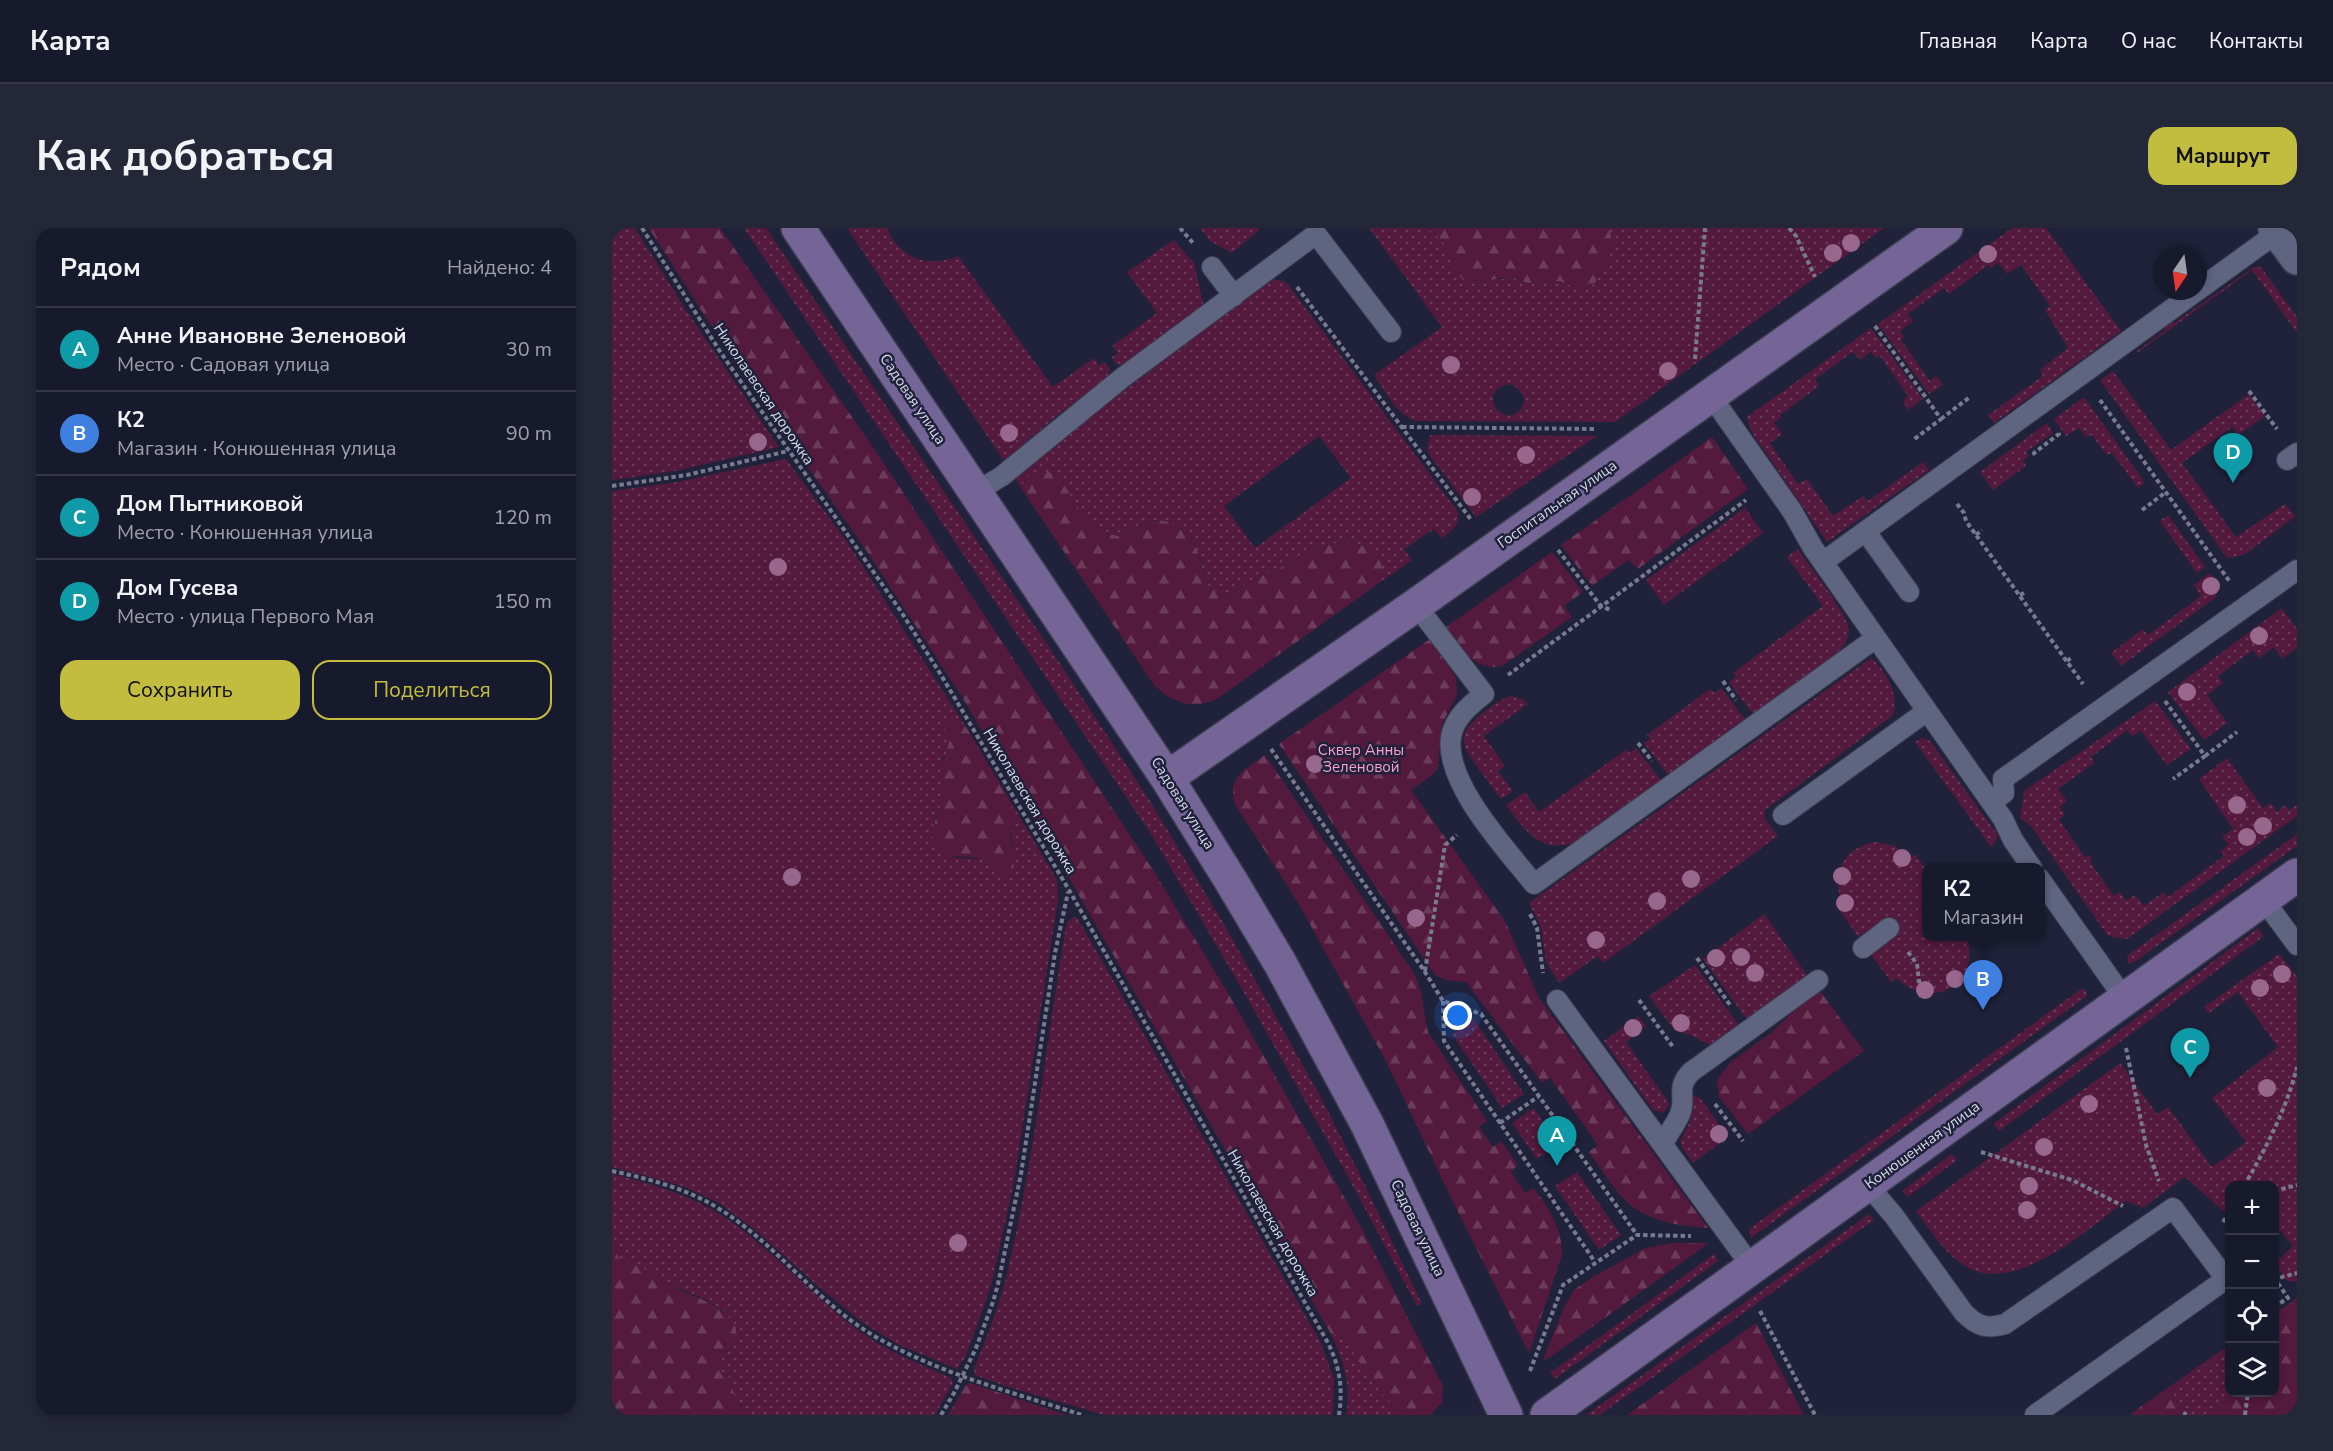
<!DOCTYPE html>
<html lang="ru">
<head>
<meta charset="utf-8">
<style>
  :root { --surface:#171a2c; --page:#242738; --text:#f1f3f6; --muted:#9ea1a9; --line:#363848; --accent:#c3bd3f }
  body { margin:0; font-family:"Nunito Sans",sans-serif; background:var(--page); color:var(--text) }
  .controls { position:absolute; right:18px; bottom:18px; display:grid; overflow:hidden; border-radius:12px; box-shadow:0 3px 9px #0003 }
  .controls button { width:54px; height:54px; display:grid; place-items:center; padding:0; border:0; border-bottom:2px solid var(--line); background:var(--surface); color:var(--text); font:30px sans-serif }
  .compass { position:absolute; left:1541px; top:18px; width:54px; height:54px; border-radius:50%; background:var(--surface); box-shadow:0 3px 9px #0003; rotate:193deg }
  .you { position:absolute; left:846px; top:788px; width:21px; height:21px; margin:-15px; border:4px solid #fff; border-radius:50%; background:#1a73e8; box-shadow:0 0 0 9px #1a73e833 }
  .badge { display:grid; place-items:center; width:39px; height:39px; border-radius:50%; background:var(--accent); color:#fff; font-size:20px; font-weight:700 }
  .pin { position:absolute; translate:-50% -50px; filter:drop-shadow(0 2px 3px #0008) }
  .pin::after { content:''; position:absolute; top:32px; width:21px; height:18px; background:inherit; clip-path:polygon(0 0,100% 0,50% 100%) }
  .popup { position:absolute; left:1310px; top:635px; width:123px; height:78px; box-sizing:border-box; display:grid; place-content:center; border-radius:12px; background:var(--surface); filter:drop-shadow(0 2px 4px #0005); font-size:20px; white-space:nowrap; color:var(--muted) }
  .popup b { font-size:22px; color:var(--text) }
  .popup::after { content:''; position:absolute; left:50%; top:100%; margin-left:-12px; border:12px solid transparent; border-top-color:var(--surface) }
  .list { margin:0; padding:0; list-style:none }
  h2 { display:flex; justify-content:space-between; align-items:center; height:78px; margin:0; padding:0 24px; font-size:26px }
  h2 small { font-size:20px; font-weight:400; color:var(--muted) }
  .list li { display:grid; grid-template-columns:39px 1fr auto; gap:18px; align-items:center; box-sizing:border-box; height:84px; padding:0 24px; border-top:2px solid var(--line) }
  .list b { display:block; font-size:22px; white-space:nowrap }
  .list p { margin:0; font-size:20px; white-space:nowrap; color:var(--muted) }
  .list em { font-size:20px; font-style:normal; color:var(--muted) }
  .actions { display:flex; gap:12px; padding:18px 24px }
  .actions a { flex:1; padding:14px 0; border:2px solid var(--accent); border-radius:18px; text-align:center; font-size:21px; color:var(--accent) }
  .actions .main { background:var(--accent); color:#111 }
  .icon { flex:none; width:33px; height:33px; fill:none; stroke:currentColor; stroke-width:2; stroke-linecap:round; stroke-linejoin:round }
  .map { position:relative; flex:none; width:1685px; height:1187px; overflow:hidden; border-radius:18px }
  header { display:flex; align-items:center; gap:36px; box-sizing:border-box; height:84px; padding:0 30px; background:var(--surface); border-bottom:2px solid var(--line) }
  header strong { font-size:28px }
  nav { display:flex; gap:33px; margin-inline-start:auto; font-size:21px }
  .intro { display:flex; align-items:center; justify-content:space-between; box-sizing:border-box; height:144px; padding:0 36px }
  h1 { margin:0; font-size:42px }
  .button { padding:15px 27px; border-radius:18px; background:var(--accent); color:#111; font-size:21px; font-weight:700 }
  main { display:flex; gap:36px; padding:0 36px }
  aside { flex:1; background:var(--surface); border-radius:18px; box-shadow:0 3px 9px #0003 }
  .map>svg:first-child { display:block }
  .grass { fill:url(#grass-dots); fill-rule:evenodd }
  .forest { fill:url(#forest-firs) }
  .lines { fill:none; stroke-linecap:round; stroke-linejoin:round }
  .lane-casing { stroke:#3a3d51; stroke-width:22 }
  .street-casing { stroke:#3a3d51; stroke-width:36 }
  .secondary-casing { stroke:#3a3d51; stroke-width:36 }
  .path { stroke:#787b8f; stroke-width:4; stroke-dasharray:4.5 3; stroke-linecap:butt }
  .lane { stroke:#5f6480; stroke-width:20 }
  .street { stroke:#5f6480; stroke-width:33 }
  .secondary { stroke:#746596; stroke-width:33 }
  .tree { fill:#98678d }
  .labels { text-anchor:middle; stroke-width:5; stroke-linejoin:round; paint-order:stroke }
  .street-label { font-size:15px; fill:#d7daeb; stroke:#1f223a }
  .park-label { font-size:15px; fill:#fb9fd1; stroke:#1f223a }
</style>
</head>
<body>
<header>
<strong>Карта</strong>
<nav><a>Главная</a><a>Карта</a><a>О нас</a><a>Контакты</a></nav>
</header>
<div class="intro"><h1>Как добраться</h1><a class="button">Маршрут</a></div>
<main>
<aside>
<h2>Рядом<small>Найдено: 4</small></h2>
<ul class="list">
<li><span class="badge" style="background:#0f9aa8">A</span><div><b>Анне Ивановне Зеленовой</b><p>Место · Садовая улица</p></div><em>30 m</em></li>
<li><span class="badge" style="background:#3f7fe0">B</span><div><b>К2</b><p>Магазин · Конюшенная улица</p></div><em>90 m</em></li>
<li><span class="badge" style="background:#0f9aa8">C</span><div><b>Дом Пытниковой</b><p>Место · Конюшенная улица</p></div><em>120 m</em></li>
<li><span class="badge" style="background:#0f9aa8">D</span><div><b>Дом Гусева</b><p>Место · улица Первого Мая</p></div><em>150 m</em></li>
</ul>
<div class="actions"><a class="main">Сохранить</a><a>Поделиться</a></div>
</aside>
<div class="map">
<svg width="1685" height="1187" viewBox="0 0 1685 1187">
  <defs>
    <pattern id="grass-dots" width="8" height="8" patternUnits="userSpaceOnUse" patternTransform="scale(1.5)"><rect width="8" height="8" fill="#531a3d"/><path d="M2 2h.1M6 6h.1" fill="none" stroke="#6b3b59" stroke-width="1.8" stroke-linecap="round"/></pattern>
    <pattern id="forest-firs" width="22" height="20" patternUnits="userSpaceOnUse" patternTransform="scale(1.5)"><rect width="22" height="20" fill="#531a3d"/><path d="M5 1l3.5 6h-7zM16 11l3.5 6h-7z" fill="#6b3b59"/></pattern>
  </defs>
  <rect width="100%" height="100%" fill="#1f223a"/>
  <path class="grass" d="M0,0H23L74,82L167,219L63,243L0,252Z
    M132,0H154L439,422L538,573L613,698L707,866L746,943L810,1076L805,1078L736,949L630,761L539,606Z
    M235,0H275C287,30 316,41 346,28L441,159L482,130L487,137L493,134L498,141L496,149L442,190L392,233Z
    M588,0H646L647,2L620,25L598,13Z
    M757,0H816L835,18L844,43L862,53L901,50L916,55L947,53L969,61L982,56L995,35L1000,19L998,0H1272L1003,194L803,193C783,185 774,164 762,147L830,99ZM898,156C908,160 918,171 908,182C891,202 862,162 898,156Z
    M1400,0H1434L1509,103L1382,195L1376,187L1431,148L1428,142L1456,120L1433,82L1438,78L1409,37L1395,46L1386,35L1379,40L1376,37L1337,66L1332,60L1296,86L1301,93L1288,103L1292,109L1289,112L1318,153L1324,148L1331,157L1317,166L1266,96Z
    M562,12L582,35L592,79L512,138L503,135L500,129L506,125L500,118L545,85L515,44Z
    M1642,39H1649L1685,89V105L1640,42L1525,125L1524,124L1553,102L1551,98L1559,92L1562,95Z
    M660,51L674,54L846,284C847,299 841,302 830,310L822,301L792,321L800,332L770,353C770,348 771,340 769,335C757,307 717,313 695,323C688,326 682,332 676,336C653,348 640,348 619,367C584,364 596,342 584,320C575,303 555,287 534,294C524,298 515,305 505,308C474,300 467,283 451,256L413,252L409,260L404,251L447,212ZM707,208L739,250L643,320L612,278Z
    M1259,100L1311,171L1296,182L1291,173L1296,168L1268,128L1264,130L1259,124L1248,132L1241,124L1203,151L1207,158L1168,187L1169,189L1162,195L1170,206L1158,215L1186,256L1195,251L1221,288L1251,268L1256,273L1311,234L1317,242L1215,314L1139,203L1135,189Z
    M1501,143L1559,222L1637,166L1653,188L1626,207L1620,199L1570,235L1624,309L1673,276L1684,288L1632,327L1615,330L1488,152Z
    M1472,169L1533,255L1526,260L1500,225L1495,227L1480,207L1474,209L1467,200L1454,208L1442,191Z
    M1435,195L1441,205L1414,224L1417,228L1411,233L1414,238L1381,262L1368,244Z
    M818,207L985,208L864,289L819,229L815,221Z
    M174,231L236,315L354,499L345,492L334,526L330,531L329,576L321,596L336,627L346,630L370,631L385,646L401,618C397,603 402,590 399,574L445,652L446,672L401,959L379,1058L354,1128L345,1141L285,1116L251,1095L206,1058L143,1002L107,975L70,958L0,939V263L65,254Z
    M1133,280L1151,305L1052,377L1034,352Z
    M1556,287L1593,339L1585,345L1548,293Z
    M1186,321C1196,336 1237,388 1237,402C1237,413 1230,420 1223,427L1141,486L1117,454L1124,449L1121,445L1211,378L1175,329Z
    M1598,345L1607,356L1603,370L1509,438L1499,425L1531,401L1536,407L1589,368L1582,357Z
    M1670,380L1685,401V420L1670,431L1662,419L1647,430L1641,422L1606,448L1611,455L1595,467L1615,495L1592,512L1556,464Z
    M1259,430C1274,442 1289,469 1280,488L1153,582V591L1166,608L991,735L986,728L947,755L934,734L929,699L917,675Z
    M1109,460L1133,491L1056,547L1032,515L1038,511L1035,507L1098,461L1102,465Z
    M899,468L910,471L916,476L872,508L893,538L886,543L901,563L889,571C881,561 874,550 866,540C851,519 843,507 867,488C877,480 886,472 899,468Z
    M1543,473L1579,521L1555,537L1529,503L1520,508L1515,502L1479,529L1482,535L1446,561L1455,573L1448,579L1453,587L1447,592L1473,629L1477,627L1480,631L1478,634L1502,668L1508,664L1514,673L1523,667L1532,678L1551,664L1556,669L1612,628L1608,623L1617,617L1610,609L1621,601L1587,551L1615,530L1651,580L1659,575L1665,584L1673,577L1677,582L1685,577V588L1515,711L1496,708L1419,598L1408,590L1412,563Z
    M1310,510L1318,513L1385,606L1386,609L1379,619L1303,514Z
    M1024,520L1049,552L964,614C928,627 913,602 894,577L913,564L927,584L1015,521L1017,525Z
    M1685,606V618L1521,735H1516L1515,728Z
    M1265,614L1283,618L1298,630L1303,626L1314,642V708L1354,709C1371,754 1322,785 1284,750L1279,754L1227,682L1232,678C1217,648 1231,618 1265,614Z
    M1152,686L1197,750L1136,793L1091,731Z
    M463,688L466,691L708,1113L722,1151L721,1187H492L393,1158L363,1147L362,1141C374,1111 386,1081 394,1050C422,934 434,816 454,698L456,693Z
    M1646,700L1652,708L1387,903L1381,896Z
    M1667,726L1685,749V1054L1674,1052L1663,1035L1681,1018L1663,996L1662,958H1618L1617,988L1573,949L1531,980L1514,973C1477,1000 1402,1069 1353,1038C1332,1025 1319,1003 1304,983L1508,835L1545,886L1556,879L1600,939L1634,914L1600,870L1666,819L1626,764L1597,785L1592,779Z
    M1083,737L1128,799L1101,817L1096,816L1079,807L1063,803L1037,768Z
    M1469,761H1473L1475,768L1139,1010L1137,1001Z
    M1026,788L1034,798L1014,814L1055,872L1057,877L1051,885L1041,882L992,813Z
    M862,791L912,866L890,880L840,806Z
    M1080,868L1088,870L1116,909L1081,935L1071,921L1068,913L1078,894Z
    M922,880L947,917L925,931L900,895Z
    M1340,926L1345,932L1296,969L1290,963Z
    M965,944L1009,1007L987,1022L943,958Z
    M0,946C39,955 81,968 114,990C162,1023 200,1068 246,1102C273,1123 308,1136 339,1150L341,1155L323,1187H131L130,1177L120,1166L116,1148L109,1145L105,1140L109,1123L114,1117L112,1083L90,1070L60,1057L41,1045L15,1036L6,1029L0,1003Z
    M1257,986L1262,992L988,1187H974Z
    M1102,1026L1106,1033L943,1151L938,1145Z
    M719,1106L730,1109L735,1114L746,1132L757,1143L772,1168L777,1172L780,1179L781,1187H734C740,1159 731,1131 719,1106Z
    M1617,1120L1618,1164L1626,1165L1593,1187H1576L1558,1162Z"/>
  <path class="forest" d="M37,0H108L261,219L541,642L616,765L748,997L831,1158L830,1175L818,1187H781L780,1179L777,1173L767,1163L761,1149L746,1133L735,1114L730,1109L719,1106L442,624L350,469L256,325L119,129Z
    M816,0H998L1000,19L995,35L982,56L969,61L947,53L916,55L901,50H888L875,53L851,52L844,43L835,18Z
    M1100,209L1136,261L1026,341L1016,332L980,358L949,317Z
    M430,243L441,245L446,249C467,276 469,298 505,308C515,305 525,298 535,294C555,287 575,303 584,320C595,342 584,364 619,367C640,348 653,348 676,336C682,332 688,326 695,323C717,313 757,307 769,335C771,340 770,348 770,353L605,471C581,482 560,475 542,457L409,260C414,250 419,245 430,243Z
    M940,324L971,364L952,378L960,389L890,438C862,445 849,418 834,399Z
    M818,411L844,449L845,467L830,496L826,540L820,547L799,562L893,693L927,770L1096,1000C1066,998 1031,993 1010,969C998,956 988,939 977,924L986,917L938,850L930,855L854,754L833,752L823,747L667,516Z
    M340,490L345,492L354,499L399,574L401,594L398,605L402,633L401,644L394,648L385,646L370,631C344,625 332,637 319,605L329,576L328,539L334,526L338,511L332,500L334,495Z
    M653,527L802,745C812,765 811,783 816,804L875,893L867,899L881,919L889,913L906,937L899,944L913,965L922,960C937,982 950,999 950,1027L917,1125L841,974L775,835L685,673L623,576C615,548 633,542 653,527Z
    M1208,763L1252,823L1136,906L1107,869L1105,854L1108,847L1119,834L1160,804L1184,781Z
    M0,1003L6,1029C17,1037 31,1039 43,1046C53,1051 61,1059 71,1063C87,1070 141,1090 119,1116L114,1117L109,1123L105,1140L109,1145L120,1151C118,1167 130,1171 131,1187H0Z
    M1060,1015H1097L937,1130L931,1132L952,1079L962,1062L979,1050L1034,1020Z
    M1685,1070V1187H1593L1626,1165L1662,1164L1663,1086Z
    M1144,1095L1192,1187H1015Z
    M1617,1117V1120L1558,1162L1576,1187H1517Z
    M358,1155L443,1183L454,1187H336L354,1157Z"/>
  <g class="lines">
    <defs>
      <path id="lane" d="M600,39L622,68
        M1099,168L1180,283L1201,320L1391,591L1401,612L1420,640
        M1675,232L1685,225
        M364,264L390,248L510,150L704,6L779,104
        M1254,304L1297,364
        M1211,334L1666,4
        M804,377L872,466C858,477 842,490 839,509C832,555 895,622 922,656L1264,410
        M1379,574L1392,565L1391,551L1685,342
        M1171,587L1315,483
        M1428,651L1512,770
        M1651,671L1685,717
        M1251,720L1277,700
        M945,772L1140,1039
        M1051,916C1056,905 1064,896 1068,886C1075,869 1063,860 1079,844L1206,752
        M1255,956L1282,988L1352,1085C1366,1099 1375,1101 1393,1096L1561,980L1614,1051L1423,1187"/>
      <path id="street" d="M1663,0L1685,30"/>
      <path id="secondary" d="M186,0L555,550L619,653L668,735L755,896L894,1187
        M555,550L804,377L1334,0
        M935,1187L1685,647"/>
    </defs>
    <use href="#lane" class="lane-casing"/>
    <use href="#street" class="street-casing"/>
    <use href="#secondary" class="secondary-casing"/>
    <path class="path" d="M30,0L109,125L288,382L329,447L457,662L716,1115C728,1139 731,1161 727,1187
      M568,0L581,15
      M1177,0L1184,8L1203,49
      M685,59L860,293
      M1263,98L1329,191L1301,212
      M1083,131L1093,0
      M1637,163L1665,201
      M1488,172L1618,354
      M1329,191L1358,169
      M790,199L984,201
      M1423,227L1422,225L1447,206L1445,203
      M0,258L75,247L176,223
      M1345,276L1352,285L1354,293L1471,456
      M1530,282L1554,264
      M1364,307L1370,302
      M946,322L988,377L998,382
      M1408,367L1414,364
      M1455,433L1460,429
      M896,447L1134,272
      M1111,453L1124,472
      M1553,473L1593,528L1561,551
      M1026,515L1040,533
      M659,521L813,744L831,773L869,786L1025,1007
      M1593,528L1625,504
      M918,686L925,700L931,745
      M1296,724L1305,736L1309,769
      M1085,730L1118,777
      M813,743L833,617L845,607
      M1027,772L1061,819
      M831,773L832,813L983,1034
      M1514,820L1534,917L1547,953
      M1103,876L1131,913
      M888,895L927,868
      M1369,924L1460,952L1511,978
      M0,943C33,950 69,959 99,976C158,1009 198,1067 254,1103C320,1144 397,1163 470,1187
      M1632,958C1654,920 1674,882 1685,839
      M1662,963L1685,957
      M1611,994L1618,983
      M1662,1079L1676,1070L1663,1051L1685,1045
      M1148,1083L1203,1187
      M918,1143L951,1057L1025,1007L1079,1008
      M329,1187L342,1165L364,1120L381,1074L386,1056L409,946L443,725L456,664
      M1572,1187L1574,1184
      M1633,1187L1636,1164"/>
    <use href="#lane" class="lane"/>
    <use href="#street" class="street"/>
    <use href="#secondary" class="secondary"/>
  </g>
  <g class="tree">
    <circle cx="1239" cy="15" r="9"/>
    <circle cx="1221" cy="25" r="9"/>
    <circle cx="1376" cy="26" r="9"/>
    <circle cx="839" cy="137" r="9"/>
    <circle cx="1056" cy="143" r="9"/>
    <circle cx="397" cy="205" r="9"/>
    <circle cx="146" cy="214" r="9"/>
    <circle cx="914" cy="227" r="9"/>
    <circle cx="860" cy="269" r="9"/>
    <circle cx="166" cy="339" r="9"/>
    <circle cx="1599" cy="358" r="9"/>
    <circle cx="1647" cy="408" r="9"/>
    <circle cx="1575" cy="464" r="9"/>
    <circle cx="703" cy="536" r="9"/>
    <circle cx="1625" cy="577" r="9"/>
    <circle cx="1651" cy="598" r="9"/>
    <circle cx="1635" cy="609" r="9"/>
    <circle cx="1290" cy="630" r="9"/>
    <circle cx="1230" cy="648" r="9"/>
    <circle cx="180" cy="649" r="9"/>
    <circle cx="1079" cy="651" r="9"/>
    <circle cx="1045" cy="673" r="9"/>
    <circle cx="1233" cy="675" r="9"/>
    <circle cx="804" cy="690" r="9"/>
    <circle cx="984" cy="712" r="9"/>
    <circle cx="1129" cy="729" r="9"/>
    <circle cx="1104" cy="730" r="9"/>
    <circle cx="1143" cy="745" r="9"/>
    <circle cx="1670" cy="746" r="9"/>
    <circle cx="1343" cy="751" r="9"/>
    <circle cx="1648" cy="760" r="9"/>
    <circle cx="1313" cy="762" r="9"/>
    <circle cx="1069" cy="795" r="9"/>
    <circle cx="1021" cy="800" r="9"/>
    <circle cx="1655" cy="860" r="9"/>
    <circle cx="1477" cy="876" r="9"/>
    <circle cx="1107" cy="906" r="9"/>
    <circle cx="1432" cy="919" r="9"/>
    <circle cx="1417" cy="958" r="9"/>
    <circle cx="1415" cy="982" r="9"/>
    <circle cx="346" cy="1015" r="9"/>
  </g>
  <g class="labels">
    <g class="street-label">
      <text transform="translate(152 166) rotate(56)" y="5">Николаевская дорожка</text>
      <text transform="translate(301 171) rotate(56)" y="5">Садовая улица</text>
      <text transform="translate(945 276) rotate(-35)" y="5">Госпитальная улица</text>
      <text transform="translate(418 573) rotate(59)" y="5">Николаевская дорожка</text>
      <text transform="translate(571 575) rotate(58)" y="5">Садовая улица</text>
      <text transform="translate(1310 917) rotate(-36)" y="5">Конюшенная улица</text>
      <text transform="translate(661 995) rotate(60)" y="5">Николаевская дорожка</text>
      <text transform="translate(806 1000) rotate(64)" y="5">Садовая улица</text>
    </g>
    <g class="park-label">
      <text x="749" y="527">Сквер Анны<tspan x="749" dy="17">Зеленовой</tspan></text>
    </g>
  </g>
</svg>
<div class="controls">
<button>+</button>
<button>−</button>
<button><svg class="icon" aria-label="locate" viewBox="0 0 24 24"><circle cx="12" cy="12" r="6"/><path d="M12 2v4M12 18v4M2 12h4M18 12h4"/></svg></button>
<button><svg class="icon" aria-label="layers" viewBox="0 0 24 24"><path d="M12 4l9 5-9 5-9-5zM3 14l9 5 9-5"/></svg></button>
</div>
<svg class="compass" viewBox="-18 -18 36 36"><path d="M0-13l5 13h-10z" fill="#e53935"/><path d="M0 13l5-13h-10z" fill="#9ea1a9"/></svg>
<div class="you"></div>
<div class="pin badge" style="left:945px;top:938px;background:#0f9aa8">A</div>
<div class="pin badge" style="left:1371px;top:782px;background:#3f7fe0">B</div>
<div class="popup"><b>К2</b>Магазин</div>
<div class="pin badge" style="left:1578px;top:850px;background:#0f9aa8">C</div>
<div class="pin badge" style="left:1621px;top:255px;background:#0f9aa8">D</div>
</div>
</main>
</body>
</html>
